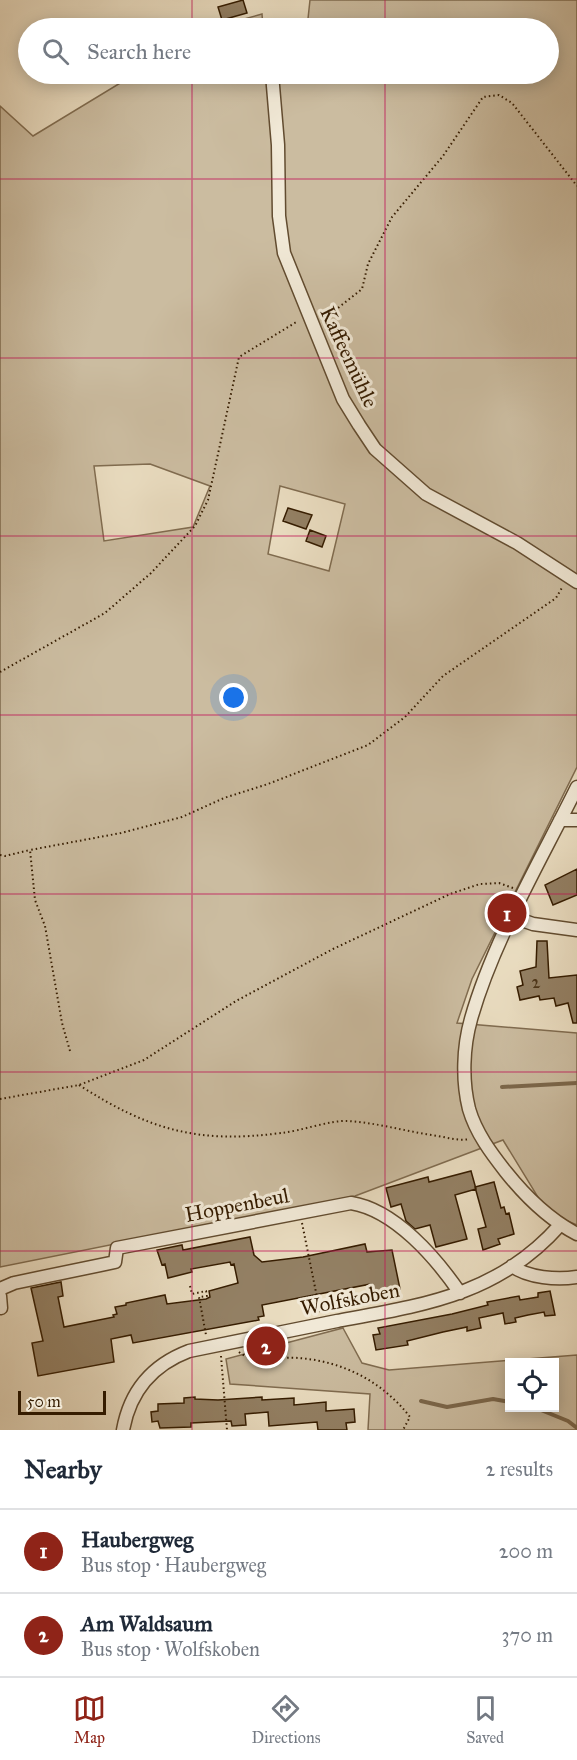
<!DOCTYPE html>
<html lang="en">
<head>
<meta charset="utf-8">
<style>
  :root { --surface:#fff; --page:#f2f2f3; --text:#1f2937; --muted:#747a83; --line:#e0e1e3; --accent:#8f2418 }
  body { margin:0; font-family:"IM FELL Great Primer",serif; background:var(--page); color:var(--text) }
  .controls { position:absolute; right:18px; bottom:18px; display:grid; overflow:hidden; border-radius:0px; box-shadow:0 3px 15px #0003 }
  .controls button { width:54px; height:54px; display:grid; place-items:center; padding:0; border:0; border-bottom:2px solid var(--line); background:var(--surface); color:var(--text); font:30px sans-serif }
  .scale { position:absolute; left:18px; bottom:15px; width:88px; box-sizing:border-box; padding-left:6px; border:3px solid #351c00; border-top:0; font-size:16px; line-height:21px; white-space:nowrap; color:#351c00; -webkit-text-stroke:4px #f1e9d7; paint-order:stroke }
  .you { position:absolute; left:234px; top:698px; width:21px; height:21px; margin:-15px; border:4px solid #fff; border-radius:50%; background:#1a73e8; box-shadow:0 0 0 9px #1a73e833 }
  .badge { display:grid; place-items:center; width:39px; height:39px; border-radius:50%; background:var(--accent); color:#fff; font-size:20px; font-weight:700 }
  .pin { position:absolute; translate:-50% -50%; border:3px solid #fff; box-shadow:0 2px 6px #0006 }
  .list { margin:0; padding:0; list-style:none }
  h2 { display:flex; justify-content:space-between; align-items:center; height:78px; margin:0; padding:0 24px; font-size:26px }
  h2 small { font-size:20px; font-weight:400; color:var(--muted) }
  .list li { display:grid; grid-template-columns:39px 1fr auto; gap:18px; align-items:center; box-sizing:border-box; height:84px; padding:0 24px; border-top:2px solid var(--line) }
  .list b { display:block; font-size:22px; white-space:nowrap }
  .list p { margin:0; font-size:20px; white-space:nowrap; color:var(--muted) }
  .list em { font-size:20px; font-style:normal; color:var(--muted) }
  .icon { flex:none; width:33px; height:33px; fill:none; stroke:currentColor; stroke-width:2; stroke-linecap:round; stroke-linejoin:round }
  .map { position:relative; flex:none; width:577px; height:1430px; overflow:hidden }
  .search { position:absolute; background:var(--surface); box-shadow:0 3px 15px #0003; left:18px; right:18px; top:18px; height:66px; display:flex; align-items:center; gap:15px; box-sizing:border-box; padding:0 21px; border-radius:33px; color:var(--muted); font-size:22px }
  .sheet { height:246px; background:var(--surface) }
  nav { display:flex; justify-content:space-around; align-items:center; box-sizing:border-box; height:84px; border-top:2px solid var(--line); background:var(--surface); font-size:16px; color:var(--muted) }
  nav a { display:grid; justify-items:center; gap:3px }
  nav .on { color:var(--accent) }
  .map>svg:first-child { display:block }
  .green { fill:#cbbca0; stroke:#806c50; stroke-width:1.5; fill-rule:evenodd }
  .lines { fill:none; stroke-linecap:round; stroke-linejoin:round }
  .stream { stroke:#7c684c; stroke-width:4 }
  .building { fill:#938064; stroke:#351c00; stroke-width:1.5 }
  .minor-casing { stroke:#624c30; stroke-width:15 }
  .path { stroke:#351c00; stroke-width:2; stroke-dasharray:1.5 3; stroke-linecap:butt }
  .minor { stroke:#f1e9d7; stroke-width:12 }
  .grid { fill:none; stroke:#c2185b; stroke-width:1.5; stroke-opacity:0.55 }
  .labels { text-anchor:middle; stroke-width:6; stroke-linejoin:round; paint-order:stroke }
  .number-label { font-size:18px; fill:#4c3519 }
  .street-label { font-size:21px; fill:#351c00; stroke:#f1e9d7 }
</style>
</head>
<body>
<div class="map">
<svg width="577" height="1430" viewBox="0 0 577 1430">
  <rect width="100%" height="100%" fill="#eaddc1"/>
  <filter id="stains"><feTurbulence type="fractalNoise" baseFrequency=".00333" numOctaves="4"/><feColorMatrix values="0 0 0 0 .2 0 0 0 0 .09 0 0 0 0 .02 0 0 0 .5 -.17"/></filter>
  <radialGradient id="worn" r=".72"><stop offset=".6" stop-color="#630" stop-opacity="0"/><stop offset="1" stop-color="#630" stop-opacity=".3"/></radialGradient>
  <path class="green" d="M310,0H577V767L472,979L457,1023L577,1033V1225L547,1212L503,1140L355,1196L0,1267V106L33,136L135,74H548V28H307ZM150,464L210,486L193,527L104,541L94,466ZM280,486L345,504L329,571L268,554Z
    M262,14L263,28H212L215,27Z
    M343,1328L362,1363L389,1370L577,1355V1430H368L370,1394L230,1384L226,1359ZM510,1362H554V1408H510Z"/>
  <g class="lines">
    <path class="stream" d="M502,1087L577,1083
      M421,1401L447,1407L493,1399L510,1402
      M536,1408L568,1421L577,1428"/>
  </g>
  <path class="building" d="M243,0L247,13L222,20L218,7Z
    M288,508L312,515L306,529L283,521Z
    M310,530L326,536L322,547L306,541Z
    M577,869V895L553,905L545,885Z
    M537,941H547L549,978L577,975V1023H573L568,1003L556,1006L554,998L540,1000L539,996L520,1000L517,987L523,985L520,971L536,967Z
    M471,1171L476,1189L455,1195L467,1239L436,1247L430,1225L415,1229L406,1221L401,1204L391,1207L386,1188L428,1177L429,1182Z
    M494,1182L501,1208L504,1207L506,1214L509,1213L514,1234L498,1239L500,1244L483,1250L478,1229L486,1227L475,1187Z
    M250,1237L254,1255L262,1262L303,1257L365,1244L367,1252L392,1250L400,1289L373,1294L371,1284L262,1305L264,1316L258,1317L259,1320L133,1343L131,1335L111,1339L114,1362L38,1376L32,1343L43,1341L31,1288L61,1282L63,1296L58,1297L64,1327L114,1317L113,1315L117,1314L115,1307L126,1305V1303L165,1295L167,1304L206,1299L210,1297L209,1291L238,1283L234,1264L231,1265L230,1262L191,1269L192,1272L168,1278L165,1264L162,1265L157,1250L182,1245L183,1250Z
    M550,1291L555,1315L545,1316L544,1312L528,1315L515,1318L516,1322L505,1324L503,1313L479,1318L481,1328L467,1331V1327L443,1332L407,1341L408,1345L376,1350L373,1335L380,1334L378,1328L452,1314L488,1305L487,1302L519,1296L520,1300L538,1297V1293Z
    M195,1397V1399L218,1400L262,1397V1400L294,1398V1405L326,1402V1411L354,1409L355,1422L346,1423L347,1430H318L317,1422L269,1426L268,1412L245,1414L246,1425L232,1426L231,1421L191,1423V1427L160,1428L158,1421L152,1422L151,1412L158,1411V1404L184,1403V1398Z"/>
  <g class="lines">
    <defs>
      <path id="minor" d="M272,74L278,145L279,216L284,253L343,399L359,425L375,449L426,494L517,543L577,582
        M577,787C541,860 493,941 471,1019C463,1047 462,1081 469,1109C476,1133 491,1153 506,1172C526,1197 548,1219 577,1234
        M560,820H577
        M513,917L533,924L577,930
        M512,1266C528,1278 557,1280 577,1277
        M0,1289L14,1283L115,1262L117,1248L351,1203C395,1210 436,1258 460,1293
        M0,1296L1,1308
        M123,1430C130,1391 152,1365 189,1351C238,1341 288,1331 337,1321C424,1305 498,1295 560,1225"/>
    </defs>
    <use href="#minor" class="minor-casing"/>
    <path class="path" d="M324,319L362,289L368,264L392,217L443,156L483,97L499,95L512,103L577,186
      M0,672L105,613L151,573L195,526L208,500L239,357L298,321
      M0,855L5,856L30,850
      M70,1051L62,1023L45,926L35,900L30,850L121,833L182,817L224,798L268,784L368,745L405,717L443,676L556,598L563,586
      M79,1085C149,1130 198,1144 281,1133C301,1131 330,1120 348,1121C379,1123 408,1132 438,1136C449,1138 459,1141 470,1139
      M0,1099L79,1085L144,1060L236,1001L333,949L450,894L480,884L499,883L513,888
      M302,1223L320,1312
      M190,1286L192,1294L206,1291L207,1296L199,1297L206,1335
      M239,1352C253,1364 281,1356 298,1358C343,1361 383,1382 410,1417L403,1430
      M221,1356L227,1430"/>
    <use href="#minor" class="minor"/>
  </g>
  <path class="grid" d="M192,0V28M385,0V28M192,74V1430M385,74V1430M0,179H577M0,358H577M0,536H577M0,715H577M0,894H577M0,1072H577M0,1251H577"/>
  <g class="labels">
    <g class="number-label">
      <text x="536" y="988">2</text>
    </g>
    <g class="street-label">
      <text transform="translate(349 357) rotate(65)" y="7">Kaffeemühle</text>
      <text transform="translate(237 1205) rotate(-11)" y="7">Hoppenbeul</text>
      <text transform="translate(350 1299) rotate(-11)" y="7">Wolfskoben</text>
    </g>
  </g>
  <rect width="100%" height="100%" filter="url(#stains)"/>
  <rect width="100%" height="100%" fill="url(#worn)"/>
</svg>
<div class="controls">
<button><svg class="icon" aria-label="locate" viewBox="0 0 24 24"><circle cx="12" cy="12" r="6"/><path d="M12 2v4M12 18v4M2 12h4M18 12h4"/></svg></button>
</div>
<div class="scale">50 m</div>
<div class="you"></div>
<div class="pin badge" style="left:507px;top:913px">1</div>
<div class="pin badge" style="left:266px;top:1346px">2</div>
<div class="search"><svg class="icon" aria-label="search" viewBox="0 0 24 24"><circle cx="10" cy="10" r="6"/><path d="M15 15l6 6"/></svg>Search here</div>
</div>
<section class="sheet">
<h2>Nearby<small>2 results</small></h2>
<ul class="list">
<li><span class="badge">1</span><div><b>Haubergweg</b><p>Bus stop · Haubergweg</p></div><em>200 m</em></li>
<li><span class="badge">2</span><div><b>Am Waldsaum</b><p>Bus stop · Wolfskoben</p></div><em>370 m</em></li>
</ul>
</section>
<nav>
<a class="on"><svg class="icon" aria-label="map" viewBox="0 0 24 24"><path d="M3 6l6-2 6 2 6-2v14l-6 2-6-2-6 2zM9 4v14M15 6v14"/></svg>Map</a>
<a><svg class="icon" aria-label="directions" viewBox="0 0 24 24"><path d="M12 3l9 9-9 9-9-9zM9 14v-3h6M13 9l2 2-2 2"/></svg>Directions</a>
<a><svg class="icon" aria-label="saved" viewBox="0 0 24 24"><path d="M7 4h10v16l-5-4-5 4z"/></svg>Saved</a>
</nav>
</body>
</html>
